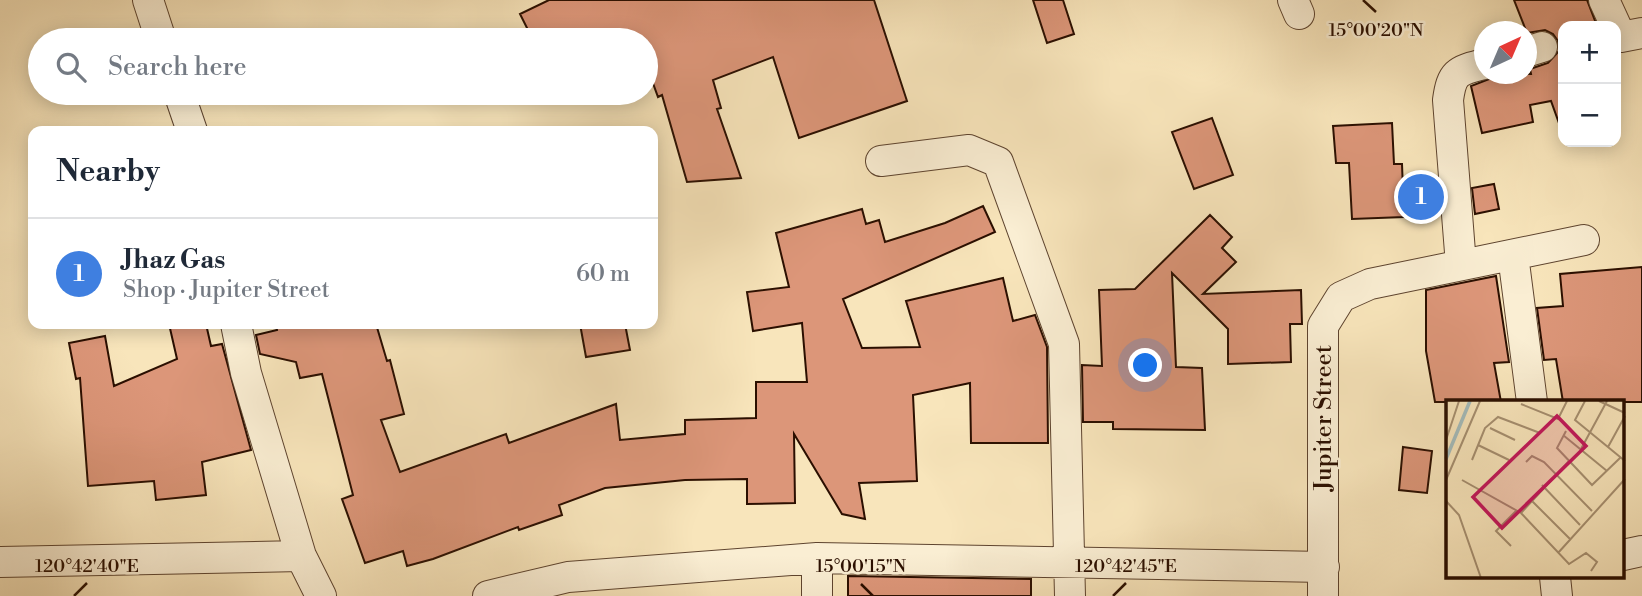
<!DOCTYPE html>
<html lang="en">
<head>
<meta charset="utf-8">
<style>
  :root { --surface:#fff; --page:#f6f6f7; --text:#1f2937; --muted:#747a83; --line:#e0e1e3; --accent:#8f2418 }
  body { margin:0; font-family:"Libre Bodoni",serif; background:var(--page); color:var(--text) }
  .controls { position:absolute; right:21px; top:21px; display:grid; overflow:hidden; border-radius:14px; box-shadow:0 4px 18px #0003 }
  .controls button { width:63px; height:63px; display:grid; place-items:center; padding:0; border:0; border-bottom:2px solid var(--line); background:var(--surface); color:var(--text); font:35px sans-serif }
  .compass { position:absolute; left:1474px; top:21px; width:63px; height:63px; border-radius:50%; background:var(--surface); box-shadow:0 4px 18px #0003; rotate:44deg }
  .you { position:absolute; left:1146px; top:366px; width:24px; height:24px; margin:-18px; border:5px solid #fff; border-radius:50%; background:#1a73e8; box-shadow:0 0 0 10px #1a73e833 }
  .badge { display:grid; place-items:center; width:46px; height:46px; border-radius:50%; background:var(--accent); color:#fff; font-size:23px; font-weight:700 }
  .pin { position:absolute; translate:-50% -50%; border:4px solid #fff; box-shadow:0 2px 7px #0006 }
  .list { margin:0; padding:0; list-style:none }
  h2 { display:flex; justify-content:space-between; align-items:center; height:91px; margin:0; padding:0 28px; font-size:30px }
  h2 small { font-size:23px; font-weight:400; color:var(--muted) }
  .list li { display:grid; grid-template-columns:46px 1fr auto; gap:21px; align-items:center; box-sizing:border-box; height:112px; padding:0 28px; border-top:2px solid var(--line) }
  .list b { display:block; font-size:26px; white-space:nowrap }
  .list p { margin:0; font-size:23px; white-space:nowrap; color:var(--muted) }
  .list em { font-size:23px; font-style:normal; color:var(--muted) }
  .icon { flex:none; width:38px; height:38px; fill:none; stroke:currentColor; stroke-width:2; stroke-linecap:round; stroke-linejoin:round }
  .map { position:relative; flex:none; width:1642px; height:596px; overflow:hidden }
  .search { position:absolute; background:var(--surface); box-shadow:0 4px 18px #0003; left:28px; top:28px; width:630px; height:77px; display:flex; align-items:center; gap:18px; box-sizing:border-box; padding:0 24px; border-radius:38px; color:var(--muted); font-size:26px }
  .panel { position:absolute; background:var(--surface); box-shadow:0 4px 18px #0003; left:28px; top:126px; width:630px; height:203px; border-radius:14px }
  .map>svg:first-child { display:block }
  .building { fill:#dc9679; stroke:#2b0f00; stroke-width:2 }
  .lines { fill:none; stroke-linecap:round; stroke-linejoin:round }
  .minor-casing { stroke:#5e442f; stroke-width:32 }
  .minor { stroke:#faeed3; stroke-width:30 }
  .ticks { fill:none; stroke:#2b0f00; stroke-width:2.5 }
  .labels { text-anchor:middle; stroke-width:5; stroke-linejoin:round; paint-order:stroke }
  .street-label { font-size:24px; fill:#2b0f00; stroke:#faeed3 }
  .inset-river { fill:none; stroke:#a4bcbc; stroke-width:3.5 }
  .inset-road { fill:none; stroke:#a68f70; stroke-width:2 }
  .view { fill:#c2185b; fill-opacity:0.15; stroke:#c2185b; stroke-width:3.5 }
  .inset-edge { fill:none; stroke:#2b0f00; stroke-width:3.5 }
  .ticks-label { font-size:18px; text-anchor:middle; fill:#2b0f00; stroke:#faeed3; stroke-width:5; stroke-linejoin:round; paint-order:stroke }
</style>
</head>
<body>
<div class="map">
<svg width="1642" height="596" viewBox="0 0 1642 596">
  <rect width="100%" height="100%" fill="#f8e5bb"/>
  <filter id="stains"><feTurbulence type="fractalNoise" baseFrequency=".00286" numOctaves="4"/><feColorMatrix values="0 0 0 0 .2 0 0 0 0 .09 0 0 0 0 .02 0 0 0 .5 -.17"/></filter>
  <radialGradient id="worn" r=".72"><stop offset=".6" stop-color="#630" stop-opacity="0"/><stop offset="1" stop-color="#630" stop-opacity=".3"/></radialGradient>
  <path class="building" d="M549,0H874L907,101L799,138L773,57L713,80L721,108L717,109L741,178L687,182L662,95L658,97L646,64V40H533L520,14Z
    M1033,0H1063L1074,34L1047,43Z
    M1514,0H1587L1597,26H1563V125L1560,126L1551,101L1530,105L1533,122L1482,133L1471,86L1502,74H1531L1530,69L1548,63L1559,51L1558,41L1553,34L1545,30L1527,33Z
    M1212,118L1233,175L1194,189L1172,132Z
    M1392,123L1394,164H1402L1404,217L1352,219L1349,163H1336L1333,126Z
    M1494,184L1499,209L1475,214L1472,188Z
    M983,206L995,232L843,299L862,348L920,347L906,301L1003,278L1013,321L1035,315L1047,347L1048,443H971L970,383L913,395L917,481L859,483L865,519L842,514L794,434L795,503L747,504V479L685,480L605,488L559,505L562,515L519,530L518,527L433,559L407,566L403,551L365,563L342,499L353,495L322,374L300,378L296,362L260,354L256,335L277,330L276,324H376L387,361L390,360L404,414L381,420L400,472L506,434L509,443L616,404L620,440L685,434V420L756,418V382H807L802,323L753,331L747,292L789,287L776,233L862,209L866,224L879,220L885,242L945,223Z
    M1210,215L1232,237L1222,248L1236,262L1203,294L1301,290L1302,324H1290L1291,362L1228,364V329L1172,273L1176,367L1202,368L1205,430L1113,429V422H1083L1082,365L1102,366L1099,290L1135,289Z
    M1642,267V402H1563L1556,359L1544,360L1537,308L1563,306L1560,274Z
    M1496,276L1509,362L1494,363L1501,402H1435L1426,351V290Z
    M169,324H206L211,346L222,344L251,450L202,462L206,495L156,500L154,481L88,486L80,378L76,379L69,343L105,336L114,386L177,359Z
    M580,324H625L630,350L586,357Z
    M1403,447L1432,451L1427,493L1399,490Z
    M848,576L1031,579V596H848Z"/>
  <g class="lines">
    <defs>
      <path id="minor" d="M148,0L161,40
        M1293,0L1299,14
        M1604,0L1621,37L1642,33
        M1526,52L1542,47
        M179,93L192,131
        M881,161L969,150L998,162L1064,344L1070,596
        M1513,255L1532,402
        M1461,265L1448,100C1452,71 1458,71 1484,64
        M236,324L246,373L301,556L321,596
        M1623,555L1642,551
        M0,562L301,556
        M1555,577L1557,596
        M488,596L568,577L817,558L1324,567
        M817,596V558
        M1323,596V326L1341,297L1370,284L1584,240"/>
    </defs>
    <use href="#minor" class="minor-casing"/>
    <use href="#minor" class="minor"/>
  </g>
  <path class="ticks" d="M1363,0L1376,12M861,584L873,596M74,596L87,583M1113,596L1126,583"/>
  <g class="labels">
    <g class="street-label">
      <text transform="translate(1323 418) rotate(-90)" y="8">Jupiter Street</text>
    </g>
  </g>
  <g transform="translate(1446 400)">
    <rect width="178" height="178" fill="#f8e5bb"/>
    <path class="inset-river" d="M0,59L24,1"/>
    <path class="inset-road" d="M139,1L129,20L179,61M153,1L179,13M75,4L112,19L121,1M44,28L69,40M120,31L111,48L146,85L174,58M117,35L161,71M0,40L13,1M32,45L63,60M162,47L179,16M135,49L161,1M26,60L39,28L52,17L94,33M80,62L86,56L98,62L146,111M0,80L34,1M16,80L75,113L123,164L140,153L151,162L145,171M96,85L134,125M84,99L124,139M0,101L13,115L35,178M75,113L123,61M65,146L50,131L70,111M112,153L179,79"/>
    <path class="view" d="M111,16L140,46L56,128L27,97Z"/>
    <rect width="178" height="178" class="inset-edge"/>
  </g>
  <g class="ticks-label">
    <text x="1376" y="36">15°00'20"N</text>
    <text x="87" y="572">120°42'40"E</text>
    <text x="1126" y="572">120°42'45"E</text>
    <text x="861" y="572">15°00'15"N</text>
  </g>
  <rect width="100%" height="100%" filter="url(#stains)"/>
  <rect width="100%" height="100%" fill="url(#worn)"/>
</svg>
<div class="controls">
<button>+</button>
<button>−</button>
</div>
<svg class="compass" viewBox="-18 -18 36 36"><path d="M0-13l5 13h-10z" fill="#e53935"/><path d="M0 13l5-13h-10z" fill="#747a83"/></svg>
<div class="you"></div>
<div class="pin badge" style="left:1421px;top:197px;background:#3f7fe0">1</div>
<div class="search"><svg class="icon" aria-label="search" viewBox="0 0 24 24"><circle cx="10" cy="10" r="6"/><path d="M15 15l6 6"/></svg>Search here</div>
<section class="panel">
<h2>Nearby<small></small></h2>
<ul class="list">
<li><span class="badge" style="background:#3f7fe0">1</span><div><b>Jhaz Gas</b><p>Shop · Jupiter Street</p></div><em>60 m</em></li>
</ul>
</section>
</div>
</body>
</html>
